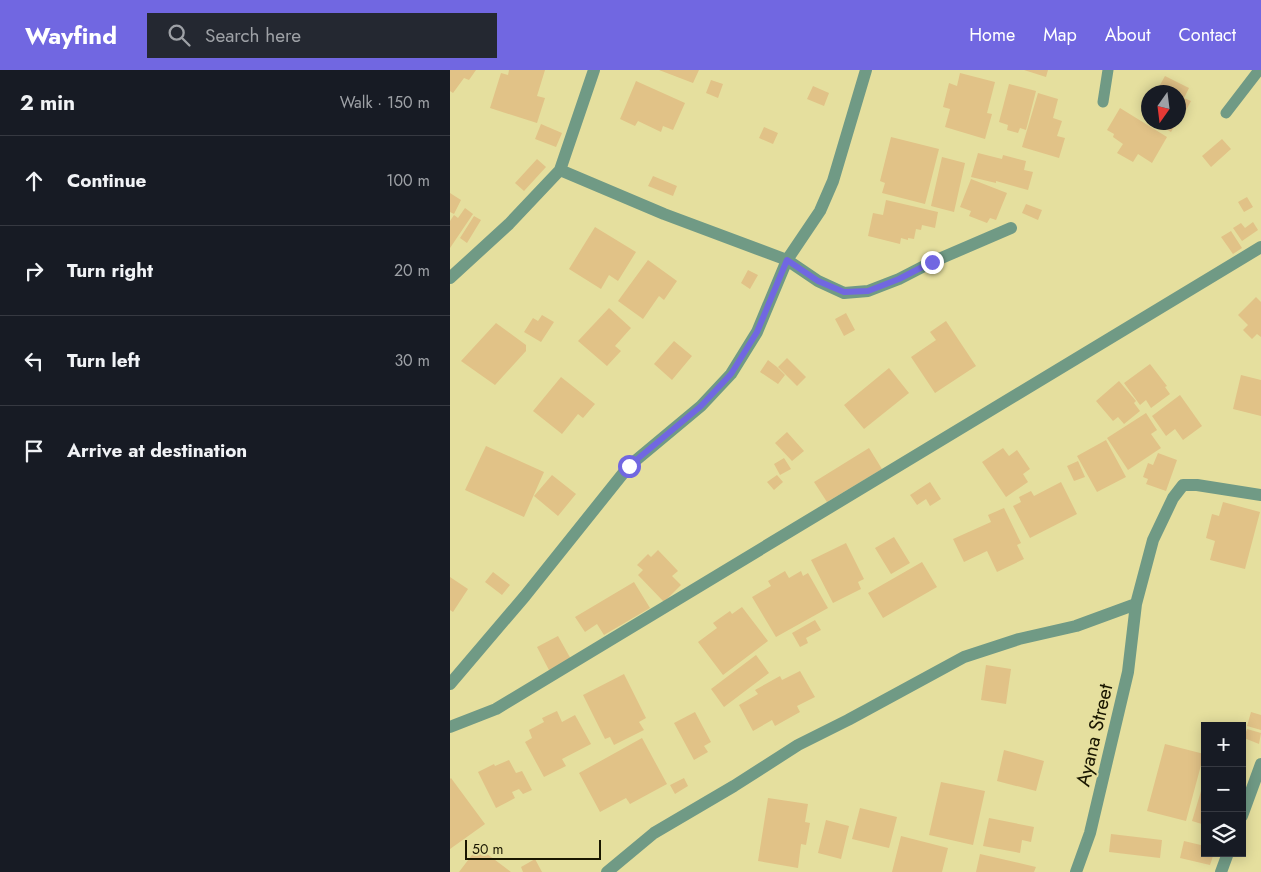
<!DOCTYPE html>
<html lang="en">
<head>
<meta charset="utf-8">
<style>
  :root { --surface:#171b24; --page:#242831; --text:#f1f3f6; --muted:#9ea1a6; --line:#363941; --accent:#7167e1 }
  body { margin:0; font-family:Jost,sans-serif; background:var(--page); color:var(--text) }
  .controls { position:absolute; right:15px; bottom:15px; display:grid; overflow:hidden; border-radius:0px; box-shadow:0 2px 12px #0003 }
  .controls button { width:45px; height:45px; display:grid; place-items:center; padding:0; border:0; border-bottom:1px solid var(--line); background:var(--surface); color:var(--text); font:25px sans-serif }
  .compass { position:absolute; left:691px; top:15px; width:45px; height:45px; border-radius:50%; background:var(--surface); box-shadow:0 2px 12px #0003; rotate:194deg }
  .scale { position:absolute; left:15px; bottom:12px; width:136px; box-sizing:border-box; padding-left:5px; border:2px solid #191600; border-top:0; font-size:14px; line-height:18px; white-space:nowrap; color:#191600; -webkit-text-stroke:4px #e5df9e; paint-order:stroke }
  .stop { position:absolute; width:15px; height:15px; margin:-11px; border:4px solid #7167e1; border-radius:50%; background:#fff }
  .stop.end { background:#7167e1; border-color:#fff; box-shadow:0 1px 5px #0008 }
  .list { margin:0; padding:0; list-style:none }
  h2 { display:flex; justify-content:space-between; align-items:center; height:65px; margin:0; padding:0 20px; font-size:21px }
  h2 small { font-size:16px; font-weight:400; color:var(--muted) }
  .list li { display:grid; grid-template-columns:32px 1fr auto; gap:15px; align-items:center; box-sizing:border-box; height:90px; padding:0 20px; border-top:1px solid var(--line) }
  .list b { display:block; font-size:19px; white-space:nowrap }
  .list em { font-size:16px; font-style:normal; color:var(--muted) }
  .icon { flex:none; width:28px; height:28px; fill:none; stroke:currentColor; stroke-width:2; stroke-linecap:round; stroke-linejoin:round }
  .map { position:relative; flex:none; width:811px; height:802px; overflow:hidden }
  header { display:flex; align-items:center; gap:30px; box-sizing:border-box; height:70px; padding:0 25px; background:var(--accent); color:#fff }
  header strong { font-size:24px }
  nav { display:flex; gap:28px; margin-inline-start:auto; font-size:18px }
  .search { width:350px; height:45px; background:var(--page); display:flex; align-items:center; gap:12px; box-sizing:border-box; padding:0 18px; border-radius:0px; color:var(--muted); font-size:19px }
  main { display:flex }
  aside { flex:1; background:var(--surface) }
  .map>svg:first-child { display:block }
  .building { fill:#e1c287 }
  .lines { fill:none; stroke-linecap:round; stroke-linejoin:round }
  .lane { stroke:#709a85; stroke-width:11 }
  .street { stroke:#709a85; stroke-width:12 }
  .route { stroke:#7167e1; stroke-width:6 }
  .labels { text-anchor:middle; stroke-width:4; stroke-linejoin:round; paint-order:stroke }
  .street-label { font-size:20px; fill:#191600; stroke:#e5df9e }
</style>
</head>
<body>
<header>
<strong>Wayfind</strong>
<div class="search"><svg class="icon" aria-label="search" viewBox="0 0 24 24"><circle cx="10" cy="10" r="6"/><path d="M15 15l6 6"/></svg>Search here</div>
<nav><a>Home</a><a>Map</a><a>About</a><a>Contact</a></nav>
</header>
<main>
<aside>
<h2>2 min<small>Walk · 150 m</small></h2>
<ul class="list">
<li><svg class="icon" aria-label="ahead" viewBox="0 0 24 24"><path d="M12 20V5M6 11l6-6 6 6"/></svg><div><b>Continue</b></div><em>100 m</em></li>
<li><svg class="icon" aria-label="right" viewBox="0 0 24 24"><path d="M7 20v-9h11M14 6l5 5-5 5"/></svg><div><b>Turn right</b></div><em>20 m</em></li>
<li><svg class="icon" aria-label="left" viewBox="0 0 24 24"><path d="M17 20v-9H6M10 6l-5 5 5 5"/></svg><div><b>Turn left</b></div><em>30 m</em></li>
<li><svg class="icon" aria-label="arrive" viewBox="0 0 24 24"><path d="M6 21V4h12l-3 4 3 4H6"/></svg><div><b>Arrive at destination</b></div></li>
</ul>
</aside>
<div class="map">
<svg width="811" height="802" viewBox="0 0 811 802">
  <rect width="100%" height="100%" fill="#e5df9e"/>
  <path class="building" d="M0,0H26L19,10L14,8L3,23L0,21Z
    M59,0H95L87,26L95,28L87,53L40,38L51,3L58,5Z
    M209,0H249L243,13Z
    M574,0H598L596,7Z
    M510,3L545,12L537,43L542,44L535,69L495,57L500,39L493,37L499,13L507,16Z
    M715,6L739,18L734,28L741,31L733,46L728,44V22H706Z
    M261,10L273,14L268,28L256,23Z
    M186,11L235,33L223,60L213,56L211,62L188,51L185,56L170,49Z
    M559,14L586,21L576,60L570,58L568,63L557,60L558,55L549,52Z
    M363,16L379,23L374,36L357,29Z
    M588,23L608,29L603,48L612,51L607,66L615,68L609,88L572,77Z
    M670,38L717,67L702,93L688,84L683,92L667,83L673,74L663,67L664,64L657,60Z
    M704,52H727L721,62Z
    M91,54L112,63L106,77L85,69Z
    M314,57L328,63L323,74L309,68Z
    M441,67L489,79L475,134L432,123L435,113L430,111Z
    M772,69L781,79L761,97L752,86Z
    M528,83L552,89L553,85L576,91L574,100L583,102L578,120L546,111V113L521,107Z
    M492,87L515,93L504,142L481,136Z
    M87,89L96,97L74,121L65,113Z
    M203,106L227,116L223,126L198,116Z
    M521,109L557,123L546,150L540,148L537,153L519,146L521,141L510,137Z
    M0,123L11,130L4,144L0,142Z
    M797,127L803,137L794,142L788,132Z
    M436,130L488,142L485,158L472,155L471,160L466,159L464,169L458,168V170L451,168L450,174L418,166L423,143L433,145Z
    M576,134L592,140L588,150L572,143Z
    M15,138L23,144L0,178V151L4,145L8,148Z
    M24,146L31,150L17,173L10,168Z
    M803,152L808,160L792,171L783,158L791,153L795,158Z
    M145,157L186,182L168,211L159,205L151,219L119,199Z
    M781,161L792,178L783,184L771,167Z
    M198,190L227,211L214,230L209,226L193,249L168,231Z
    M298,200L308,205L300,219L291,213Z
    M806,227L811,232V267L807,264L802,269L793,260L798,255L788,245Z
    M159,238L181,258L165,276L171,281L157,296L128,271Z
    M396,243L405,260L394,266L385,249Z
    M92,245L104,252L91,272L74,262L83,248L88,251Z
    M496,251L526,296L485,323L461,287L486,270L480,262Z
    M46,253L76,275V281L45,315L11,291Z
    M224,271L242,286L222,310L204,294Z
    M337,288L356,307L347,316L328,297Z
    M318,290L327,297L335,305L328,314L310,302Z
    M700,294L717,316L715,317L720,324L701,338L696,330L690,335L674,313Z
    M439,298L459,323L414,359L394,335Z
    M791,305L811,310V346L783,339Z
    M111,307L145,334L133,348L128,344L112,364L83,341Z
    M669,311L686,331L684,333L690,341L674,354L668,347L663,351L646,331Z
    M730,325L752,356L733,370L725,359L716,366L702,346Z
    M696,343L707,360L701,364L711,378L678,400L657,368Z
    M337,362L354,381L342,391L325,373Z
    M656,370L676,407L647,422L627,386Z
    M36,376L94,402L74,447L15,420Z
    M419,378L432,399L377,432L364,412Z
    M553,378L559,386L567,380L580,399L573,404L578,412L556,427L532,392Z
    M708,383L727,390L716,421L696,414L698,409L693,407L698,393L703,395Z
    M334,388L341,399L330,405L324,394Z
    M628,391L635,407L624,411L617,396Z
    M102,405L126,424L108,446L84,426Z
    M327,405L333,412L324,420L317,412Z
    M480,412L491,429L480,436L476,429L467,435L460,425Z
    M611,412L627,444L580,468L563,436L571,432L569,427L581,421L584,426Z
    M773,432L810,442L795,499L760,490L765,471L756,468L762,444L769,446Z
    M554,438L571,473L567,475L574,489L547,502L537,481L514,492L503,469L541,452L538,445Z
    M444,467L460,493L441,504L425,478Z
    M396,473L414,509L408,512L411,519L383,533L361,490Z
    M208,480L228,501L222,506L231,515L214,532L188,505L193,500L187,495L198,484L201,487Z
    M472,492L487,517L433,548L418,523Z
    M335,501L339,508L351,501L353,506L358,503L378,538L326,567L302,527L321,516L318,511Z
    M43,502L60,515L52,525L35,512Z
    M0,507L18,519L3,542L0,540Z
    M184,512L200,538L154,565L147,554L135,562L125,547Z
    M292,537L318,571L273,605L248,572L267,558L263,553L280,541L282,544Z
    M365,550L371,560L356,568L358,573L350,577L342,563Z
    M108,566L122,591L100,602L87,577Z
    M306,585L319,603L274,637L261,619Z
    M536,595L561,599L556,634L531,630Z
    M350,601L365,627L347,636L350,642L325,656L322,650L303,661L289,635L308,624L305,620L330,606L332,610Z
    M174,604L196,648L189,652L194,660L164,675L160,667L155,669L133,625Z
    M107,641L112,652L125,645L141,674L112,689L116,696L94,707L75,672L82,668L79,660L94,652L92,648Z
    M245,642L261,672L254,676L258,682L244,690L224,653Z
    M801,642L811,645V660L797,656Z
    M797,659L811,663L809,674L794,668Z
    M192,668L217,714L180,734L176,728L150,742L129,703Z
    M715,674L754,684L736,751L697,741Z
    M554,680L594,691L586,721L547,711Z
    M59,690L66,703L72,701L82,720L73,724L69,719L62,722L65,728L46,738L28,702L44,694L45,696Z
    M1,708L35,754L0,779V709Z
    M234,708L238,716L225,724L220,715Z
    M754,711H755V755L742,751Z
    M491,712L535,721L523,775L479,765Z
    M318,728L358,734L355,752L360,753L356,775L351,774L348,798L308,791Z
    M410,738L447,747L439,778L402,769Z
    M539,748L584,757L581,772L572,770L570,783L533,776Z
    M376,750L399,756L391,789L368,783Z
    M661,764L712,770L710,788L659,782Z
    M451,766L498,778L492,802H442Z
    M734,771L755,776V783H764L760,795L730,788Z
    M28,777L61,802H9Z
    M530,784L586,797L584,802H526Z
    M85,789L92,802H73L71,797Z"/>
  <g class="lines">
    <path class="lane" d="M653,32L658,0
      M776,43L809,0"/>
    <path class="street" d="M110,100L144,0
      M0,208L59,154L110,100L214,144L337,190L368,211L394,223L418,221L449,209L482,192L561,158
      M0,614L75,526L179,396L251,336L281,304L307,262L337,190L370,141L383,111L416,0
      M0,657L46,639L811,177
      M792,746L811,694
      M157,802L204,763L284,716L348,675L398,650L514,587L569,569L626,556L686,534
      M626,802L640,763L678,602L686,534L703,470L723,428L733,415H747L811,425
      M771,802L778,783"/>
  </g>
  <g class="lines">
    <path class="route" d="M179,396L251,336L281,304L307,262L337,190L368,211L394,222L418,221L449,209L482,192"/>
  </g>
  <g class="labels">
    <g class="street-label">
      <text transform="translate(644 665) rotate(-77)" y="7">Ayana Street</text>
    </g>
  </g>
</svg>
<div class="controls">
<button>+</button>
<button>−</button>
<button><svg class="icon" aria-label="layers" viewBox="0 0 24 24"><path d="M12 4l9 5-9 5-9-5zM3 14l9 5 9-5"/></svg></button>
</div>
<svg class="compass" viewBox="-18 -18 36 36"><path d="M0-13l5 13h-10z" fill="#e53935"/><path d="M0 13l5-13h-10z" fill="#9ea1a6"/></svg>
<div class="scale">50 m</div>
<div class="stop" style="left:179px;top:396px"></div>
<div class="stop end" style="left:482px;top:192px"></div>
</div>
</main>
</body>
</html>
